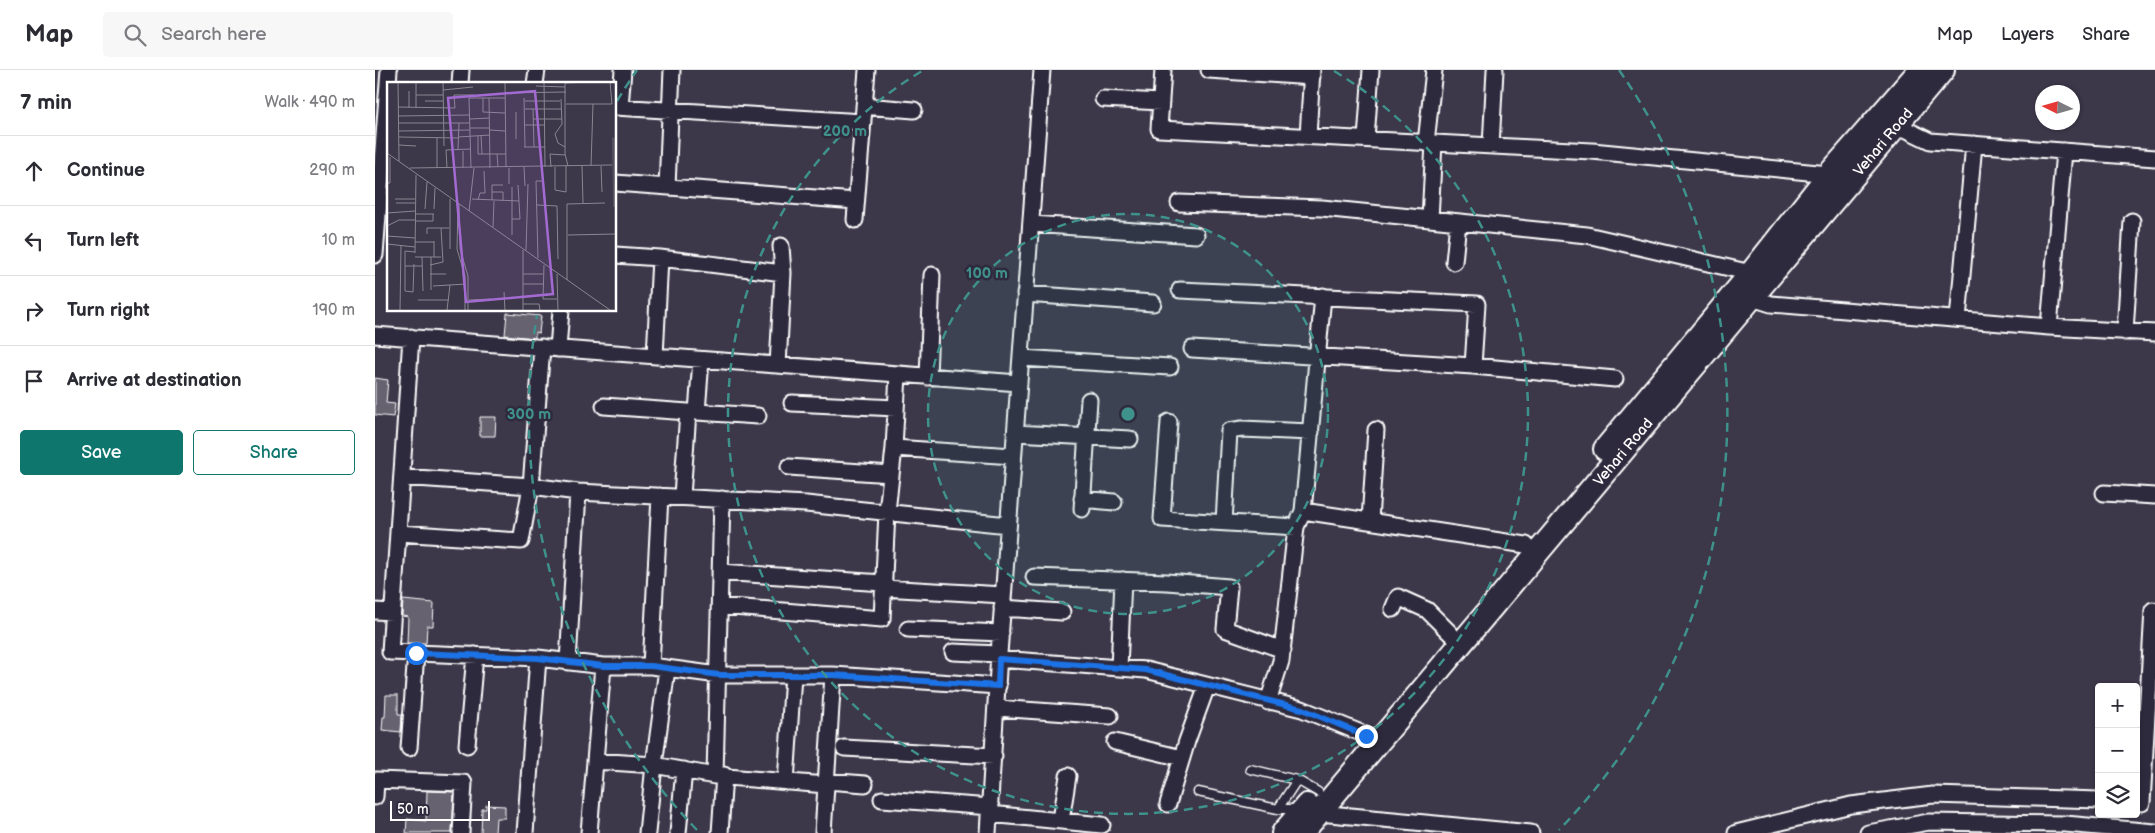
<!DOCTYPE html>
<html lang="en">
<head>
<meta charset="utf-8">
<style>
  :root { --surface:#fff; --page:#f7f7f7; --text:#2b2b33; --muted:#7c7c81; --line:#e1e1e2; --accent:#0f766e }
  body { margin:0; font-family:"Balsamiq Sans",sans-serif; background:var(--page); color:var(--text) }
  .controls { position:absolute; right:15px; bottom:15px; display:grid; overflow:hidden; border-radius:5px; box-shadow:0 1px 4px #0004 }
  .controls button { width:45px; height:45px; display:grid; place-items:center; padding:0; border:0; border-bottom:1px solid var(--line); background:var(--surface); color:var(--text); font:25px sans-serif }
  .compass { position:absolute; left:1660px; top:15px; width:45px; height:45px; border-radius:50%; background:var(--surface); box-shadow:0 1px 4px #0004; rotate:275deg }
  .scale { position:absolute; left:15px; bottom:12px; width:100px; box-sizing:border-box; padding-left:5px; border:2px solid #fff; border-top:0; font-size:14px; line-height:18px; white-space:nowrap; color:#fff; -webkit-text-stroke:4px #2f2a3d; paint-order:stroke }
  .stop { position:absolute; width:15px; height:15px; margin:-11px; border:4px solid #1a73e8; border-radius:50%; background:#fff }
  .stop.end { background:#1a73e8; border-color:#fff; box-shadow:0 1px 5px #0008 }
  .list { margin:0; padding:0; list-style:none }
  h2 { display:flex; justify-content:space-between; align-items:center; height:65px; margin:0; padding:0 20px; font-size:21px }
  h2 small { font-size:16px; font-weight:400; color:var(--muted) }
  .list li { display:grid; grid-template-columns:32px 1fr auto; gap:15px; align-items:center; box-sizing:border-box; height:70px; padding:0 20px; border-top:1px solid var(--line) }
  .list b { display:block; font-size:19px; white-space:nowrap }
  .list em { font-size:16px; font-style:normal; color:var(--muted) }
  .actions { display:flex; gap:10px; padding:15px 20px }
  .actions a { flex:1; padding:11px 0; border:1px solid var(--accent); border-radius:5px; text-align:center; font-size:18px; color:var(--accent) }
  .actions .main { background:var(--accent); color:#fff }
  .icon { flex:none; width:28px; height:28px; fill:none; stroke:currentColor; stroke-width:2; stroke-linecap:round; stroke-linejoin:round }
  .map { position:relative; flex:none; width:1780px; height:763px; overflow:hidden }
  header { display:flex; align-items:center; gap:30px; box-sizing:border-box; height:70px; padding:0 25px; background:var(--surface); border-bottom:1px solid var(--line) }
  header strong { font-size:24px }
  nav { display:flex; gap:28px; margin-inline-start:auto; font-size:18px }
  .search { width:350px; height:45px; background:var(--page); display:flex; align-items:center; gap:12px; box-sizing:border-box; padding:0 18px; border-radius:5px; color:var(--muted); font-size:19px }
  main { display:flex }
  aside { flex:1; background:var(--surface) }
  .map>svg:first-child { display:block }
  .building { fill:#666270; stroke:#fff }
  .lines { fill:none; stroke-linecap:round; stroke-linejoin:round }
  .service-casing { stroke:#fff; stroke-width:11 }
  .minor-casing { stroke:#fff; stroke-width:19 }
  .primary-casing { stroke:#fff; stroke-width:26 }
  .service { stroke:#2f2a3d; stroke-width:8 }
  .minor { stroke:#2f2a3d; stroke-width:15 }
  .primary { stroke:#2f2a3d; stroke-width:22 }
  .route { stroke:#1a73e8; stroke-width:6 }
  .ring { fill:none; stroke:#3f918b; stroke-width:2.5; stroke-dasharray:9 6 }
  .labels { text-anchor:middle; stroke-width:5; stroke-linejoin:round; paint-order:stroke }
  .street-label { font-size:15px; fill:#fff; stroke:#2f2a3d }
  .inset-road { fill:none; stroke:#8a8792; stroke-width:1 }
  .view { fill:#a36bd2; fill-opacity:0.15; stroke:#a36bd2; stroke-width:2.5 }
  .inset-edge { fill:none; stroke:#fff; stroke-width:2.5 }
  .centre { fill:#3f918b; stroke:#2f2a3d; stroke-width:2.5 }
  .ring-label { font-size:15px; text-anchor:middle; font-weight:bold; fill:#3f918b; stroke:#2f2a3d; stroke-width:5; stroke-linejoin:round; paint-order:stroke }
</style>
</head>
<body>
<header>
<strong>Map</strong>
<div class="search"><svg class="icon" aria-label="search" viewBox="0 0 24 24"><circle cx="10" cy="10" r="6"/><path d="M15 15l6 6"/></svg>Search here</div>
<nav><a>Map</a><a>Layers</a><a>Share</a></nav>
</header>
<main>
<aside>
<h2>7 min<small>Walk · 490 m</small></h2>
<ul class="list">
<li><svg class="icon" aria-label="ahead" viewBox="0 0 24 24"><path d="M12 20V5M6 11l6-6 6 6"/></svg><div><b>Continue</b></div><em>290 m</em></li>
<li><svg class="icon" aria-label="left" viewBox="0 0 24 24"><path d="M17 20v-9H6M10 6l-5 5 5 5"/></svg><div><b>Turn left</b></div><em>10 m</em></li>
<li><svg class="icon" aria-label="right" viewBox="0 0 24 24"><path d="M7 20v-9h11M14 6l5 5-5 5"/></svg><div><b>Turn right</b></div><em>190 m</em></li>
<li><svg class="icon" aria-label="arrive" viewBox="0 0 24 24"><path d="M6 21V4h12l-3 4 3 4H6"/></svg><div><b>Arrive at destination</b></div></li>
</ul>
<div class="actions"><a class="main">Save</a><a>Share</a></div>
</aside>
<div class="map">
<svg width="1780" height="763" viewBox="0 0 1780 763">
  <rect width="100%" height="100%" fill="#3c3749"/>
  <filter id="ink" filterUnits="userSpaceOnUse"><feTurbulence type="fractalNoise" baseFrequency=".02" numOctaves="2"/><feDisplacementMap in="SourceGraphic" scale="10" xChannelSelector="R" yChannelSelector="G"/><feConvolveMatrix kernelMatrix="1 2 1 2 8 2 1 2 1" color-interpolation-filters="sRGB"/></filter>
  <g filter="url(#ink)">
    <path class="building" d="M132,243L166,246L164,263L160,262V268L130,265Z
      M0,308L13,310L11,333L20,334L18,347L0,345Z
      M105,347H121L120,366H105Z
      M28,530L59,533L58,556H52L51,573H32L33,547L27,546Z
      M11,625H23V644H27L26,662L7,660L8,647H10Z
      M52,721L79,722L77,763H31L32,749L51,751Z
      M111,735L130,736V748H121L120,763H106L107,739H111Z"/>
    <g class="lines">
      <defs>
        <path id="service" d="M875,699L922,710L943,722
          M823,722L903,739H924
          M903,739L922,710"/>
        <path id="minor" d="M788,0L784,59L1217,81L1454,104
          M834,0L937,7
          M85,14L86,0
          M160,14L162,0
          M728,29L786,32
          M489,36L539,40
          M240,37L488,52
          M245,37L248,0
          M1522,55L1555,71L1780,88
          M933,66L937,0
          M991,69L996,0
          M1051,73L1059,0
          M1116,76L1120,0
          M240,113L481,131
          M292,117L297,0
          M804,133L947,138L1212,165L1376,203
          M1055,149L1059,73
          M480,150L492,0
          M656,154L821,165
          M0,185L14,0
          M240,185L285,188L408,203
          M1079,192L1083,152
          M805,220L1102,234L1098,296
          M650,224L778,233
          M1377,228L1396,234L1674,257L1780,263
          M1583,249L1599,74
          M1674,257L1689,81
          M1750,262L1757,151
          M0,265L644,313
          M36,267L15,582L163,588L228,596H276L343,605H458L623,616
          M183,279L186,240
          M817,279L1098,296L1240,309
          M280,286L285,188
          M646,288L795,297
          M403,295L408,203L406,176
          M523,304L519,378L638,386
          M553,307L557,205
          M417,333L521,338
          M229,336L313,342
          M322,342L383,346
          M794,352L787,449L921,457
          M640,363L755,369
          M414,397L516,404
          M27,407L156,416L203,422L431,434L633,455
          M1729,423L1780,426
          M307,426L313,342H322L326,290
          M707,429L739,432
          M707,439L714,330
          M928,441L1151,475
          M995,450L1001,360
          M849,453L854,361L867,359L936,362
          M23,463L146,471L156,416L167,277
          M345,502L508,513
          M659,507L792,512L854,517L850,559L908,580
          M508,518L628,525
          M345,536L507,549L512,442L519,378
          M627,538L687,542
          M1018,539L1023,527L1052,540L1076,564
          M0,541L17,542
          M533,559L626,563
          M578,582L624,584
          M624,589L771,600L927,639L991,665
          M193,592L203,422
          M276,596L285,426
          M744,598L748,510
          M893,632L906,591L921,457L928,441L948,226
          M622,638L735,646
          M740,672L807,688
          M92,675L100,585
          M34,678L41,583
          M469,678L619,686
          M220,691L279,695L340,706L451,715
          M340,706L347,429
          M0,710L89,713L86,763
          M452,711L490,714
          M411,712L418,605
          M0,727L1,711
          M507,729L616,737
          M1767,733L1778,540
          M793,734L812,671L832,616
          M615,744L727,755
          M938,744L944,743L1156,763
          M686,750L693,706
          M150,763L163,588
          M214,763L228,596
          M272,763L279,695L292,599
          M303,763L309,700
          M345,763L349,705
          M448,763L458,605
          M613,763L624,584L667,0
          M1361,763L1476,735L1558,725L1724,730
          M1493,763L1554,752L1690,754L1780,762"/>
        <path id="primary" d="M1230,379L1376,203L1454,104L1545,0
          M908,763L932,735
          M927,763L1568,0"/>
      </defs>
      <use href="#service" class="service-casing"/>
      <use href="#minor" class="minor-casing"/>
      <use href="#primary" class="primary-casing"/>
      <use href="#service" class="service"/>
      <use href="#minor" class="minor"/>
      <use href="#primary" class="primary"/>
    </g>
  </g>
  <g class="lines" filter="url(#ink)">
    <path class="route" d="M41,583L163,588L228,596H276L344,605H458L623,616L624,589L771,600L927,639L991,666"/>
  </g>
  <circle cx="753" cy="344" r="200" fill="#3f918b" fill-opacity=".12"/>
  <g class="ring">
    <circle cx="753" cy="344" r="200"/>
    <path d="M959 1A400 400 0 1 1 547 1"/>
    <path d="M322 760A599 599 0 0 1 162 245M242 31A599 599 0 0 1 262 0M1244 0A599 599 0 0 1 1184 760"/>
  </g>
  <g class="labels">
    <g class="street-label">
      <text transform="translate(1508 72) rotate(-50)" y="5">Vehari Road</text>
      <text transform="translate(1248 382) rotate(-50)" y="5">Vehari Road</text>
    </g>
  </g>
  <g transform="translate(12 12)">
    <rect width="229" height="229" fill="#3c3749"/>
    <path d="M229,55V125H226L225,56Z" fill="#555060"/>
    <path class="inset-road" d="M11,0L12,79M29,0V26M56,0L57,64M118,0L119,85M157,0L158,85M178,0V72L181,84M178,1L204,0M149,4L178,5M56,8L86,5M22,9V26M118,11L179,10M29,13H56M96,16V30L118,31M102,16L103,86M137,16L138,65M174,17L175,42L168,52L171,61L178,65M38,19H56M138,19H173M179,22H225L223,0M11,25L68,26L67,13H87M138,27H174M146,27L147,65M11,34L83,33M83,37L102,36M146,37H175M12,41H83M138,43H158M83,46H102M103,48L118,49M12,49L83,48M94,53L95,72M91,54V72H110M12,55L71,56M71,55L103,53M50,56V86M129,57V30M12,63L29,64M137,65H158M71,67L72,41M76,69V86M0,71L223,228M195,84L196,121M204,84L206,22M214,84L215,110M111,85L110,72H119M137,85L138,104M164,85L163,72L178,73M168,85V108L179,110V84M23,86L225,83M60,86L59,68L84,67M84,86L82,16H118M122,86V102M0,101H3V75M125,105V153M105,110H116V119M8,117H28M85,117L132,119M91,118L93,111H98L97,89M105,118V103H116M9,121H28M71,121L70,167L78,194V228M72,122L73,167L81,194V228M150,123L170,124L171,177M38,127L40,100M47,127L48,106M82,129L87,86M0,131L28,129M28,132H47M125,137H133L131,103M28,139H46V132M0,144L12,138H28M106,145L107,119M40,152V146H62M181,153L229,152M0,154L28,156M28,160H47M0,162L28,165M63,167V117M136,168V228M139,168L141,102M28,171L29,93M28,175H54M35,175L36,209M47,175V159M151,176L149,99H156L157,116M43,183L56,180L54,146M157,183L156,217H170M18,184H35M43,192H59M136,192H156M170,192L171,228M180,198V122L218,121M136,202H156M46,204L79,202M44,208V175M26,210L18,209V169L28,170M26,210L27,182M117,210L118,228M31,218H62M82,218L104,217M136,222H152L153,228M13,228L14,164M60,228L63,203"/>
    <path class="view" d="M148,9L166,212L79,220L61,16Z"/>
    <rect width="229" height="229" class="inset-edge"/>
  </g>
  <circle cx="753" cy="344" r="8" class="centre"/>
  <g class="ring-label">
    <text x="470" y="66">200 m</text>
    <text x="612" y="208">100 m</text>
    <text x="154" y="349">300 m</text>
  </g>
</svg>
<div class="controls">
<button>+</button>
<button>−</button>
<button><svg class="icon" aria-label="layers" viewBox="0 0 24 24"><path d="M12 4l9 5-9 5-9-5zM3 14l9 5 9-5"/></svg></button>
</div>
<svg class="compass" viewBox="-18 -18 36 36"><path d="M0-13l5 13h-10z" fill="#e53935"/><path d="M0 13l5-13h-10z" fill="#7c7c81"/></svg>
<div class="scale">50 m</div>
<div class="stop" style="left:41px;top:583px"></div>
<div class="stop end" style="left:991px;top:666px"></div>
</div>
</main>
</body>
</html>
